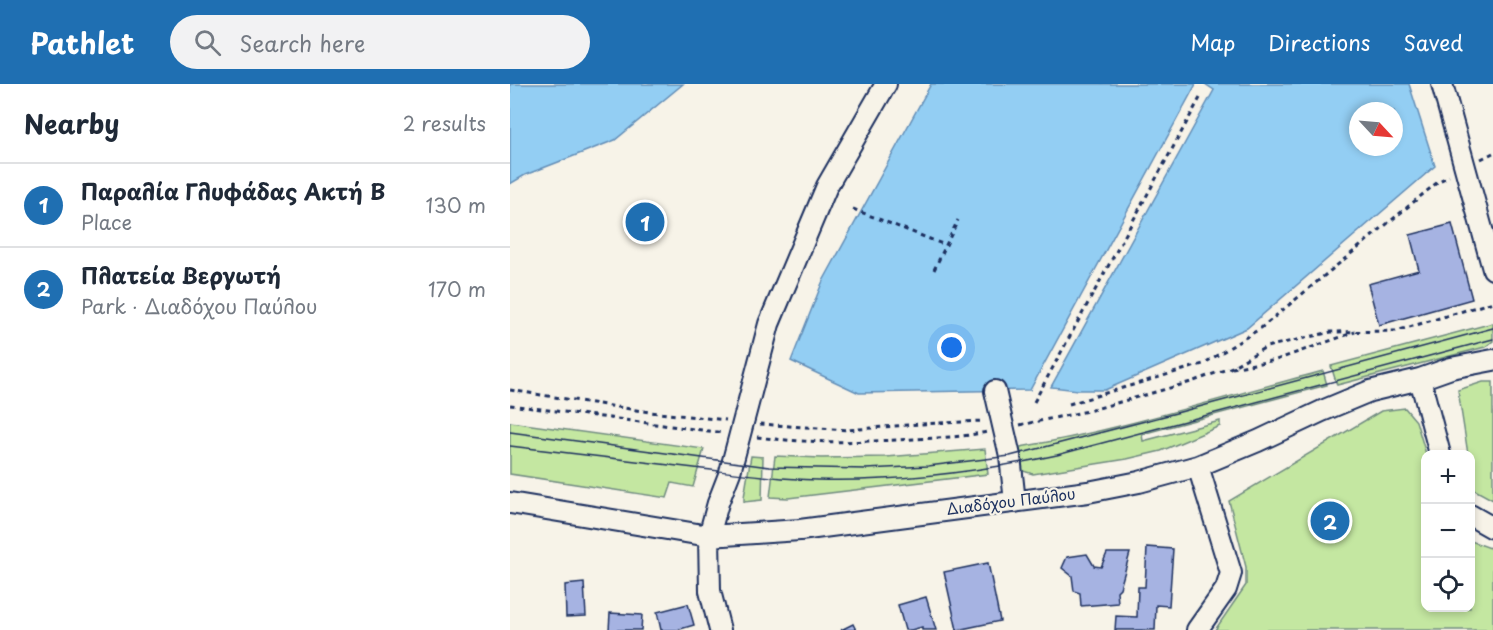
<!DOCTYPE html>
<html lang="en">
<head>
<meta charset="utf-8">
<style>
  :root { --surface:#fff; --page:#f2f2f3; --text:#1f2937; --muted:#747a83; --line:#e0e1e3; --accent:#1f6fb2 }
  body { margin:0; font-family:"Playpen Sans",sans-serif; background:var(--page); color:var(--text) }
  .controls { position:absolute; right:18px; bottom:18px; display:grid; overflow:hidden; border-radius:12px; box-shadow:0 3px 9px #0003 }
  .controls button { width:54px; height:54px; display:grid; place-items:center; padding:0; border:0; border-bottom:2px solid var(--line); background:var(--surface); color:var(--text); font:30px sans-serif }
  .compass { position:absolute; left:839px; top:18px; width:54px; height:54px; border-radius:50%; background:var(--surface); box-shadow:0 3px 9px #0003; rotate:116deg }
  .you { position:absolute; left:442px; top:264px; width:21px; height:21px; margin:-15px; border:4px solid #fff; border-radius:50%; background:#1a73e8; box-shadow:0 0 0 9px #1a73e833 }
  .badge { display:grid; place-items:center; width:39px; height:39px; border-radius:50%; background:var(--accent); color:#fff; font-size:20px; font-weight:700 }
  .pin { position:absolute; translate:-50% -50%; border:3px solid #fff; box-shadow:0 2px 6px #0006 }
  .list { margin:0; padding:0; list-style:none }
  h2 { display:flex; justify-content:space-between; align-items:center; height:78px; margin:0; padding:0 24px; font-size:26px }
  h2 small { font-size:20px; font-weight:400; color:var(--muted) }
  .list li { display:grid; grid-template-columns:39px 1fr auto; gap:18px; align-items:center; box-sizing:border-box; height:84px; padding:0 24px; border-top:2px solid var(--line) }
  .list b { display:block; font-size:22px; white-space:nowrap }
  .list p { margin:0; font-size:20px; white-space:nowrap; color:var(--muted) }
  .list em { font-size:20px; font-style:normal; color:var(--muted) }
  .icon { flex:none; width:33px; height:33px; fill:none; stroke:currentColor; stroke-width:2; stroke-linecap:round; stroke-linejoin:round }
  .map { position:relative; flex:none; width:983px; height:546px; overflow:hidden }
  header { display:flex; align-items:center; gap:36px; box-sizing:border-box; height:84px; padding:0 30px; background:var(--accent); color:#fff }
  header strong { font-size:28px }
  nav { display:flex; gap:33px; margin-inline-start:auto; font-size:21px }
  .search { width:420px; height:54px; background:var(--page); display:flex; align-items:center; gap:15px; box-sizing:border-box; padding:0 21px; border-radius:33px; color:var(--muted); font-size:22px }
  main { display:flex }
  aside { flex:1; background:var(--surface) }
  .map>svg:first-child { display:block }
  .green { fill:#c4e7a1; stroke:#708b80; stroke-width:1.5 }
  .water { fill:#93cef3; stroke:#638eb7; stroke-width:1.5; fill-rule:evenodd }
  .building { fill:#a6b3e2; stroke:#1b2f5e; stroke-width:1.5 }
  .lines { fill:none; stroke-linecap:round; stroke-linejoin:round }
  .minor-casing { stroke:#1b2f5e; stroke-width:24 }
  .path { stroke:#1b2f5e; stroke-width:3; stroke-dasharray:4.5 4.5; stroke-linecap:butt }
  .minor { stroke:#f7f3e8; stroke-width:20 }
  .tram { stroke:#1b2f5e; stroke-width:1.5 }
  .labels { text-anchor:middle; stroke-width:4.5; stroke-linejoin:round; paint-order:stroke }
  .street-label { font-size:15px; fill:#1b2f5e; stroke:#f7f3e8 }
</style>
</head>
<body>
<header>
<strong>Pathlet</strong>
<div class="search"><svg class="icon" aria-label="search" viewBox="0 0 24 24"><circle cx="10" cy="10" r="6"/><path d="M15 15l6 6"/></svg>Search here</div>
<nav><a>Map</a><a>Directions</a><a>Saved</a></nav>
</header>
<main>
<aside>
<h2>Nearby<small>2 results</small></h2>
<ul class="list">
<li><span class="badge">1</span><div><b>Παραλία Γλυφάδας Ακτή Β</b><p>Place</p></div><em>130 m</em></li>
<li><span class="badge">2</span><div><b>Πλατεία Βεργωτή</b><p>Park · Διαδόχου Παύλου</p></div><em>170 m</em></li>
</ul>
</aside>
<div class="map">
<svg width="983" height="546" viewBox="0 0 983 546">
  <rect width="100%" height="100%" fill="#f7f3e8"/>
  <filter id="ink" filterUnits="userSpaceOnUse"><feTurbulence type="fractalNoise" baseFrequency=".0167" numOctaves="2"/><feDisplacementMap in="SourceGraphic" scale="12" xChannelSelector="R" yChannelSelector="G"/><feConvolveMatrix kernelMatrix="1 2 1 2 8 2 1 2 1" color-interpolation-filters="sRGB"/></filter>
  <g filter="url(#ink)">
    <path class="green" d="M983,239V257L975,263L827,301L821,282Z
      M813,287L817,301L632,350L633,357L710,337V342L651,367L617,375L523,390L510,386V363C611,346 713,313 813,287Z
      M973,298H983V416L963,405L961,386L960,370H958L948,306Z
      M895,324L906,337L916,370V524H960L961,457L983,465V546H705L736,501V483L719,417L871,327Z
      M0,338L194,365L183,403L162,399L157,414L0,390Z
      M475,365L478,390L278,414L260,413L265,372L311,374L376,373Z
      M241,372L253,373L252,416L234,418V413Z"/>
    <path class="water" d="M0,0H173L105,56L15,91L0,100Z
      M421,0H686L520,306L349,309L281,277L312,199Z
      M695,0H899L925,82L737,244L595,306H568L541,303L704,6ZM848,27H884V63H848Z"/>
    <path class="building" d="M942,140L962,215L869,241L858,200L909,186L900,151Z
      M637,463L663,465L659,522L646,521L645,546H605L606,532L627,533L628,503H635Z
      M597,469H620L610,504L607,507L608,519L571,522L570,509L564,507L562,492L552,484L557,473L577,470L584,482L591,483Z
      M478,479L490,537L447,546L434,488Z
      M74,499L76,532L56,533L55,501Z
      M416,513L426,546H412V543L401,546H395L388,521Z
      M178,520L184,541L167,546H151L147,528Z
      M100,529L132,531L131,546H99Z
      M343,540L346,546H331Z"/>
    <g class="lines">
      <defs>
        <path id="minor" d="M932,0L983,185
          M910,295L930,370
          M485,307L500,372L505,418
          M0,419L199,452L290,446L578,408L629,398L688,382L748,357L812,327L860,307L910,295L941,284L983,276
          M960,431L983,444
          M210,546L200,507L199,452L208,419L220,388L259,240L317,102L376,0
          M687,546L716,505L721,489L688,382"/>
      </defs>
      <use href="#minor" class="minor-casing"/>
      <path class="path" d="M971,75L983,69
        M343,125L435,161
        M424,186L448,136
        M722,284L766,276L845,248
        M0,306L139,328L216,336
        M524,318L690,14
        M559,320L693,280L751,244L929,97L939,92
        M0,321L214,349
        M250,340L338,346L410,340L473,337
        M510,341L578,327L681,298L720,284L756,263L821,248L886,247L983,218
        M247,353C299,360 351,358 404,355C428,354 453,353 477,348"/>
      <use href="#minor" class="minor"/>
      <path class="tram" d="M0,348L259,383L356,385L418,382L500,372L670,328L983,244
        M0,362C59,369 117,376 176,383C220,388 263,395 307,396C387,398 469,388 547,371L983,255"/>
    </g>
  </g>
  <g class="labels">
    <g class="street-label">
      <text transform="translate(501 418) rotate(-7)" y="5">Διαδόχου Παύλου</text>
    </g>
  </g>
</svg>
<div class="controls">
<button>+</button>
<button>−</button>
<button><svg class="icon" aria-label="locate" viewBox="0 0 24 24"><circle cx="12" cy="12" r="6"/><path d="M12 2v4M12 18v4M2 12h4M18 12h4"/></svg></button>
</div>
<svg class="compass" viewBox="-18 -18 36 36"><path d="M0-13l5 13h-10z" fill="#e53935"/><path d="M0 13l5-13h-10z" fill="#747a83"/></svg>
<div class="you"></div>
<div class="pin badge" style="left:135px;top:138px">1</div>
<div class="pin badge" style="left:820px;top:437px">2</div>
</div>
</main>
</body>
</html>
